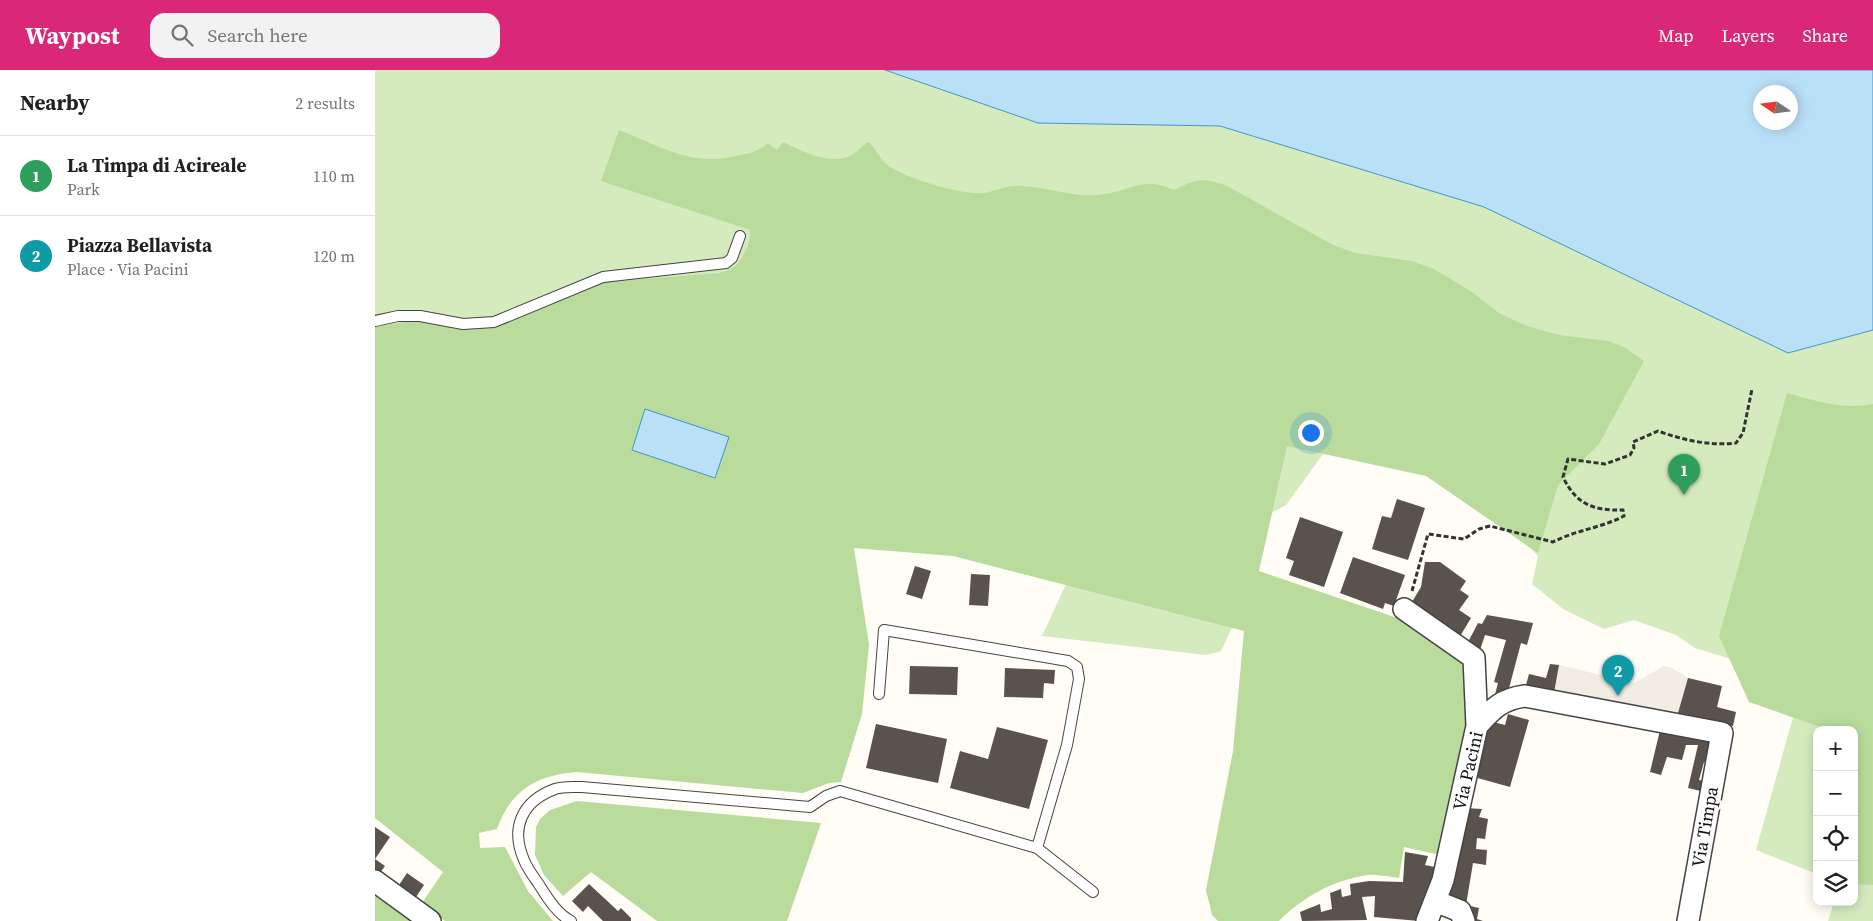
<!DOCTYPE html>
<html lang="en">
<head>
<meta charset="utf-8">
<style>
  :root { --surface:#fff; --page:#f2f2f2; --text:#202124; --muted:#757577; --line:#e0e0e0; --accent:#db2777 }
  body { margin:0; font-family:"Source Serif 4",serif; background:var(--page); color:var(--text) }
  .controls { position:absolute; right:15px; bottom:15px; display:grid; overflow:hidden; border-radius:10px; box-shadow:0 2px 12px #0003 }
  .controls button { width:45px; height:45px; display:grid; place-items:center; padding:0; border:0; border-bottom:1px solid var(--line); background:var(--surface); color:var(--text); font:25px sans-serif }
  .compass { position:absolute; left:1378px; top:15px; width:45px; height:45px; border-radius:50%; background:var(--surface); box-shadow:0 2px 12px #0003; rotate:283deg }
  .you { position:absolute; left:935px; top:362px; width:18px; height:18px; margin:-12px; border:4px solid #fff; border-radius:50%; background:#1a73e8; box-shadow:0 0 0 8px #1a73e833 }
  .badge { display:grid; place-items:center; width:32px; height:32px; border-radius:50%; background:var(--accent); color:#fff; font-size:16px; font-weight:700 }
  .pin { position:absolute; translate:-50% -41px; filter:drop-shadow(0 1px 2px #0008) }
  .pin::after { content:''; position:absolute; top:26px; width:18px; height:15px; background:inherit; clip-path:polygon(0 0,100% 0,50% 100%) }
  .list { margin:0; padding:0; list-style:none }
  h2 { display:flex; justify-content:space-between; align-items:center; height:65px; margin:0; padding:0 20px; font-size:21px }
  h2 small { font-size:16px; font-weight:400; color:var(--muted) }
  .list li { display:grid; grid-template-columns:32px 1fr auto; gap:15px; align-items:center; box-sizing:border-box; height:80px; padding:0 20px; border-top:1px solid var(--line) }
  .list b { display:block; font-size:19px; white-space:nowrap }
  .list p { margin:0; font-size:16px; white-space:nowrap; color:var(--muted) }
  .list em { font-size:16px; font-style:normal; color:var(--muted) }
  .icon { flex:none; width:28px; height:28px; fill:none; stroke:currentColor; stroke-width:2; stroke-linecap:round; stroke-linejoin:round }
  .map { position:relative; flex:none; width:1498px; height:851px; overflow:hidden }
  header { display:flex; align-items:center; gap:30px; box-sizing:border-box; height:70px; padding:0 25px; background:var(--accent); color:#fff }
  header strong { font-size:24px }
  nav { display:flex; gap:28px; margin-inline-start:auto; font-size:18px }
  .search { width:350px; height:45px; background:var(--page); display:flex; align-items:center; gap:12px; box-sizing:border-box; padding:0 18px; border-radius:15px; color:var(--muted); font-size:19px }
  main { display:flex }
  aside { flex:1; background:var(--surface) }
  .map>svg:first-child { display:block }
  .green { fill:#d5ebbd }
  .forest { fill:#b9dc9c }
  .plaza { fill:#f1ede2 }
  .water { fill:#b9e0f7; stroke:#3f96cf; fill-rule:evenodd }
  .building { fill:#5a524d }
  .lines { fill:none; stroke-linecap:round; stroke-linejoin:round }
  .lane-casing { stroke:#444; stroke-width:12 }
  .street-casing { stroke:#444; stroke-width:24 }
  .path { stroke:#333; stroke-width:3; stroke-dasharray:5 2.5; stroke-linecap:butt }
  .lane { stroke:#fff; stroke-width:10 }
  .street { stroke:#fff; stroke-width:21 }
  .labels { text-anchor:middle; stroke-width:5; stroke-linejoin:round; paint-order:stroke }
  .street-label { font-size:18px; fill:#111; stroke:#fff }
</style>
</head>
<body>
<header>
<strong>Waypost</strong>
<div class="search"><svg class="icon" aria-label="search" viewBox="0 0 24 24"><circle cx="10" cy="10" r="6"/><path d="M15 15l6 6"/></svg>Search here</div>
<nav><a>Map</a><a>Layers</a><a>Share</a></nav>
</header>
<main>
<aside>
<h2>Nearby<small>2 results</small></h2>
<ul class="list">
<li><span class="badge" style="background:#2e9e5b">1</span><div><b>La Timpa di Acireale</b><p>Park</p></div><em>110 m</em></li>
<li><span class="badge" style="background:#0f9aa8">2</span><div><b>Piazza Bellavista</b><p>Place · Via Pacini</p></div><em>120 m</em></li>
</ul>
</aside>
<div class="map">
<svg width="1498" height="851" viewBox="0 0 1498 851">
  <rect width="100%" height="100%" fill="#fffdf5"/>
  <path class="green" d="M0,0H510L663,53L845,56L1110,137L1413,283L1498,260V851H1453L1459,832H1479V660H1442V804L1381,780L1428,611L1320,578L1301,565L1259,550L1229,559L1188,539L1157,514L1163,486L1155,478L1021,376L948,384L911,435L887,448L884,501L846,581L831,585L667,566L709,475L0,321Z"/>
  <path class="forest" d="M244,60C286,76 315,97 361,86C374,83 383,82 393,73L402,80L408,72C427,81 453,95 475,86C482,83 487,75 494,72C500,78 504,87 510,93C524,107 590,126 610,123C625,120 631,115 647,116C672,117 696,127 722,125C755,123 765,105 799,120C822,109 827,107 852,116L958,175L980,183L1037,191L1059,199L1097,222L1124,243L1152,256L1184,265L1233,271L1249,277L1269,291L1224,374L1183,415L1163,483L1051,406L912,376L884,501L1037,553L1091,590L1097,634L1065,785L1029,777L1024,808C1014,807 1002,804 993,805C958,810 928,827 904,851H843L837,845L831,820L858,681L869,561L578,486L479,478L494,575L487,644L466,712L454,713L428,723L202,702C163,705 136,719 122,759L104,763L105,778L130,777L153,821L178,851H70L47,833L68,802L0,748V257L43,250L88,258H120L231,212L344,203C349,201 355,200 359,197C368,190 377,170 375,160L226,111Z
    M1412,323C1441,331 1468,340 1498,334V815L1479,814V660H1454L1374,632L1344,566Z
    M202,731L446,753L412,851H282L216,802L188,826L169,805L160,785L161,757L165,749L175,740Z
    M0,819L44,851H0Z"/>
  <path class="plaza" d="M1184,595L1259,613L1289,596L1297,598L1313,608L1301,653L1178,630Z"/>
  <path class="water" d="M510,0H1498V260L1413,283L1109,137L845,56L663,53ZM1386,22H1416V52H1386Z
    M270,339L354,367L340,408L257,380Z"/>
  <path class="building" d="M1022,429L1050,438L1033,490L997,479L1007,446L1016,448Z
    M925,447L968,462L949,517L914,505L919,491L911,488Z
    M978,487L1030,505L1019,536L1010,533L1008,539L965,523Z
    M1050,492H1065L1091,511L1085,520L1094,526L1084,540L1096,548L1084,568L1034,537L1046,517Z
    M540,496L556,501L547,529L531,524Z
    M596,504L615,505L613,536L594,535Z
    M1112,545L1158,553L1152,575L1146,573L1133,622L1118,632L1123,613L1119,612L1131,570L1110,565L1104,583L1092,574L1103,553L1107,554Z
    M1175,594L1184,595L1179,623L1151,615L1154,604L1171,608Z
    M535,596L583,597L582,625L534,624Z
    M630,598L680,600L679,614L669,613L668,628L629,627Z
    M1313,608L1347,616L1342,637L1361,642L1358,656L1303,643Z
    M1133,644L1154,650L1135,717L1099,707L1114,651L1130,655Z
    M501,654L572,669L563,713L491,698Z
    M1286,656L1343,665L1338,693L1329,692L1324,710L1333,712L1330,722L1313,718L1323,675H1311L1307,690L1292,687L1286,705L1275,702Z
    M622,657L673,670L654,739L575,718L585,681L613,689Z
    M1091,738L1107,739L1104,747L1113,749L1110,769L1102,768L1101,779L1112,780L1111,795L1098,793L1091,835L1104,838L1102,849L1108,851H1098L1073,831Z
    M0,757L15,767L0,789L10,796L4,804L0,801Z
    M1030,782L1053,786L1050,795L1060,797L1044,851L999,847L1000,826L987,827L992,850L927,851L925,842L945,834L946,842L957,839L955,823L966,819L967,827L976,825L975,814L994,811L1028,812Z
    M32,803L49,815L41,827L24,815Z
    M214,814L243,841L246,838L256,848V851H228L213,836L208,842L197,831Z"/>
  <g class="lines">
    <defs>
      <path id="lane" d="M0,251L23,246H45L88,254L119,252L228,207L351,193L357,188L365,166
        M504,624L509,560L693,591L702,597L704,609L692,675L662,778
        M196,851C181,843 172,827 163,813C158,806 152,798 149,790C135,758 147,731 180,719C187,716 198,717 207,717L435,737L451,726L465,721L662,778L718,822"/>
      <path id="street" d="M1029,539L1099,588L1102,656
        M0,811L55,851
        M1060,831L1085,841L1089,851
        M1052,851L1068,810L1102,656C1118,638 1127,629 1150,626L1347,663L1313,851"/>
    </defs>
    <use href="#lane" class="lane-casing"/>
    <use href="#street" class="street-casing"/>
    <path class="path" d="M1037,521L1053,464L1089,469L1104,459L1115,456L1178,472C1201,460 1226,458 1249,446L1248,440C1218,441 1201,434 1188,407L1193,389L1230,394L1255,385L1259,378L1258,372L1283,361C1308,370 1334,376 1361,373L1368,363L1377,319"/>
    <use href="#lane" class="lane"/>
    <use href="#street" class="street"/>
  </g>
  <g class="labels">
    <g class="street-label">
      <text transform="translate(1093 701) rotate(-77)" y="6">Via Pacini</text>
      <text transform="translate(1330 757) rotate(-80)" y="6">Via Timpa</text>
    </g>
  </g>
</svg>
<div class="controls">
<button>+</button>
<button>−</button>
<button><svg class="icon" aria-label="locate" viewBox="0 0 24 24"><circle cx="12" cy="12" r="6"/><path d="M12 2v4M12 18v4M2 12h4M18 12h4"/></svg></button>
<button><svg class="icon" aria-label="layers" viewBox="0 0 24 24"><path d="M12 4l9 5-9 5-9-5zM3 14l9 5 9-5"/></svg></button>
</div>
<svg class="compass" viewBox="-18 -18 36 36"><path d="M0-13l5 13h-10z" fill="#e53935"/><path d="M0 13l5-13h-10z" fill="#757577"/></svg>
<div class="you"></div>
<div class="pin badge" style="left:1309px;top:425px;background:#2e9e5b">1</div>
<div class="pin badge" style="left:1243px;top:626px;background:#0f9aa8">2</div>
</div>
</main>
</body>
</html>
